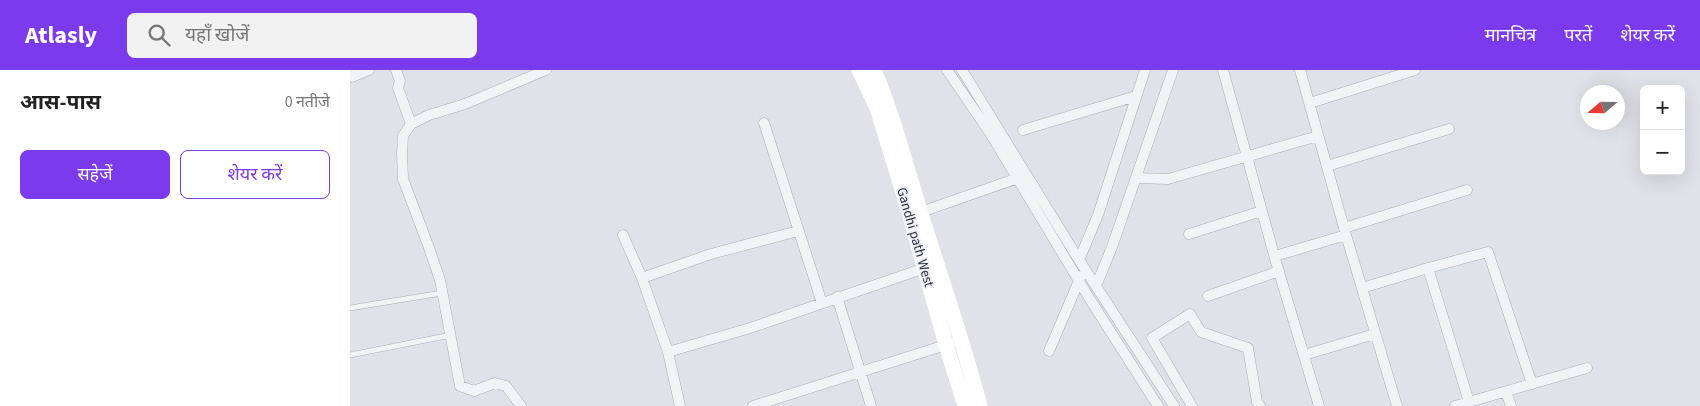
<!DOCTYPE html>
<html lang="hi">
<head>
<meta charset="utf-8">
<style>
  :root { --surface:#fff; --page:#f2f2f2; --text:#222; --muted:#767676; --line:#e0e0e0; --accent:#7c3aed }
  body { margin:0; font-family:"Source Sans 3","Noto Sans Devanagari",sans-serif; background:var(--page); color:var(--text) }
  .controls { position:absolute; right:15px; top:15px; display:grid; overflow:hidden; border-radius:8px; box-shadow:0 5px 20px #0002 }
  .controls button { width:45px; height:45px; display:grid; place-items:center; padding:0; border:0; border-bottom:1px solid var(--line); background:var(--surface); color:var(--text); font:25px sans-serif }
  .compass { position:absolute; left:1230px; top:15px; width:45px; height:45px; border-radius:50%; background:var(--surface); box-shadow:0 5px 20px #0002; rotate:250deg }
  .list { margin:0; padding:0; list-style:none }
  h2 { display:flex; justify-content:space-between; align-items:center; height:65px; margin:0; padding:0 20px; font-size:21px }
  h2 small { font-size:16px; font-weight:400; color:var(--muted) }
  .actions { display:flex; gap:10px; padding:15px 20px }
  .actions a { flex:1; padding:11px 0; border:1px solid var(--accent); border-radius:8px; text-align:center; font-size:18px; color:var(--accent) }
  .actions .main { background:var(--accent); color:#fff }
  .icon { flex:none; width:28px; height:28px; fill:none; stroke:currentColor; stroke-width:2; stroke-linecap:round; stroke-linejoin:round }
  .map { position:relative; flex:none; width:1350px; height:336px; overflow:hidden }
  header { display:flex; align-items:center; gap:30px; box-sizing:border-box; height:70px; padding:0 25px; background:var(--accent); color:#fff }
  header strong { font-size:24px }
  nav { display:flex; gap:28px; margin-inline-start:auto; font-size:18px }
  .search { width:350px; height:45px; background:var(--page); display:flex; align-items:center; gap:12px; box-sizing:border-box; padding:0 18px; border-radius:8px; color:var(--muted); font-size:19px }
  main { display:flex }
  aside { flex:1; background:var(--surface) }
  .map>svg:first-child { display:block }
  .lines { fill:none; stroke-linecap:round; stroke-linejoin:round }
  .lane-casing { stroke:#a9acb7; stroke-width:6 }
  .street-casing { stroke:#a9acb7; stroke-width:11 }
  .lane { stroke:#f2f3f7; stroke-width:5 }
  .street { stroke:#f2f3f7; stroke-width:10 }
  .secondary { stroke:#fff; stroke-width:15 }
  .labels { text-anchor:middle; stroke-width:4; stroke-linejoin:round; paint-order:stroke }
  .street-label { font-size:14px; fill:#282d41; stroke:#eff1f6 }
</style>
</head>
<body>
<header>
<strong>Atlasly</strong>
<div class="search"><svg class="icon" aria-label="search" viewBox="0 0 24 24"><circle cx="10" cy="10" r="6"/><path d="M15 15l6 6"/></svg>यहाँ खोजें</div>
<nav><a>मानचित्र</a><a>परतें</a><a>शेयर करें</a></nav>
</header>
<main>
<aside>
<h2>आस-पास<small>0 नतीजे</small></h2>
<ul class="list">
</ul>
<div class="actions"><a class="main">सहेजें</a><a>शेयर करें</a></div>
</aside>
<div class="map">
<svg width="1350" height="336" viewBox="0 0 1350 336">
  <rect width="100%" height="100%" fill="#e0e2e9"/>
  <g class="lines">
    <defs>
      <path id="lane" d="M0,238L92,223
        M0,285L101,265"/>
      <path id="street" d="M0,0L2,7L19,0
        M46,0L50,11L48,18L61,54
        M597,0L640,63L741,231L808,336
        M612,0L729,190L824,336
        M873,0L926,192L969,336
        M950,0L996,165L1047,336
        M960,33L1065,0
        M414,53L472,233
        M673,60L786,26
        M977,96L1099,59
        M786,108L818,109L968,66
        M571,142L671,107
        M994,158L1117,120
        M839,164L912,141
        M273,165L292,208L318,282L330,336
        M925,186L996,165
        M729,190L748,145L795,0
        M1078,198L1138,182L1182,314
        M292,208L361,184L448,161
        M746,216L762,177L823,0
        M1012,218L1078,198L1119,332
        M858,226L929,201
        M487,227L521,336
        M699,281L731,206
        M318,282L400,258L578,197
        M954,285L1025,264
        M1156,322L1161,336
        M171,336L156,316L145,313L124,321L110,316L90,210L78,175L53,109L52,84L53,66L61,54L79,45L115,34L196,0
        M403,336L602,273
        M842,336L802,268L840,244L851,262L898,278L907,332L910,336
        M1105,336L1237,298"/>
    </defs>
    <use href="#lane" class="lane-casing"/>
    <use href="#street" class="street-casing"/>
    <use href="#lane" class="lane"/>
    <use href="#street" class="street"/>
    <path class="secondary" d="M509,0L527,38L558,139L596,275L615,336
      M524,0C544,47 556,96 571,144C591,208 613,271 630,336"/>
  </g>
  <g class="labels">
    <g class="street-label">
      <text transform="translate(566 167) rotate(74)" y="5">Gandhi path West</text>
    </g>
  </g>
</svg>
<div class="controls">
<button>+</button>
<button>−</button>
</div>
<svg class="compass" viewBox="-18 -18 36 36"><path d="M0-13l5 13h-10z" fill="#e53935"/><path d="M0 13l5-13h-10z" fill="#767676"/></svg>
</div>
</main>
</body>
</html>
